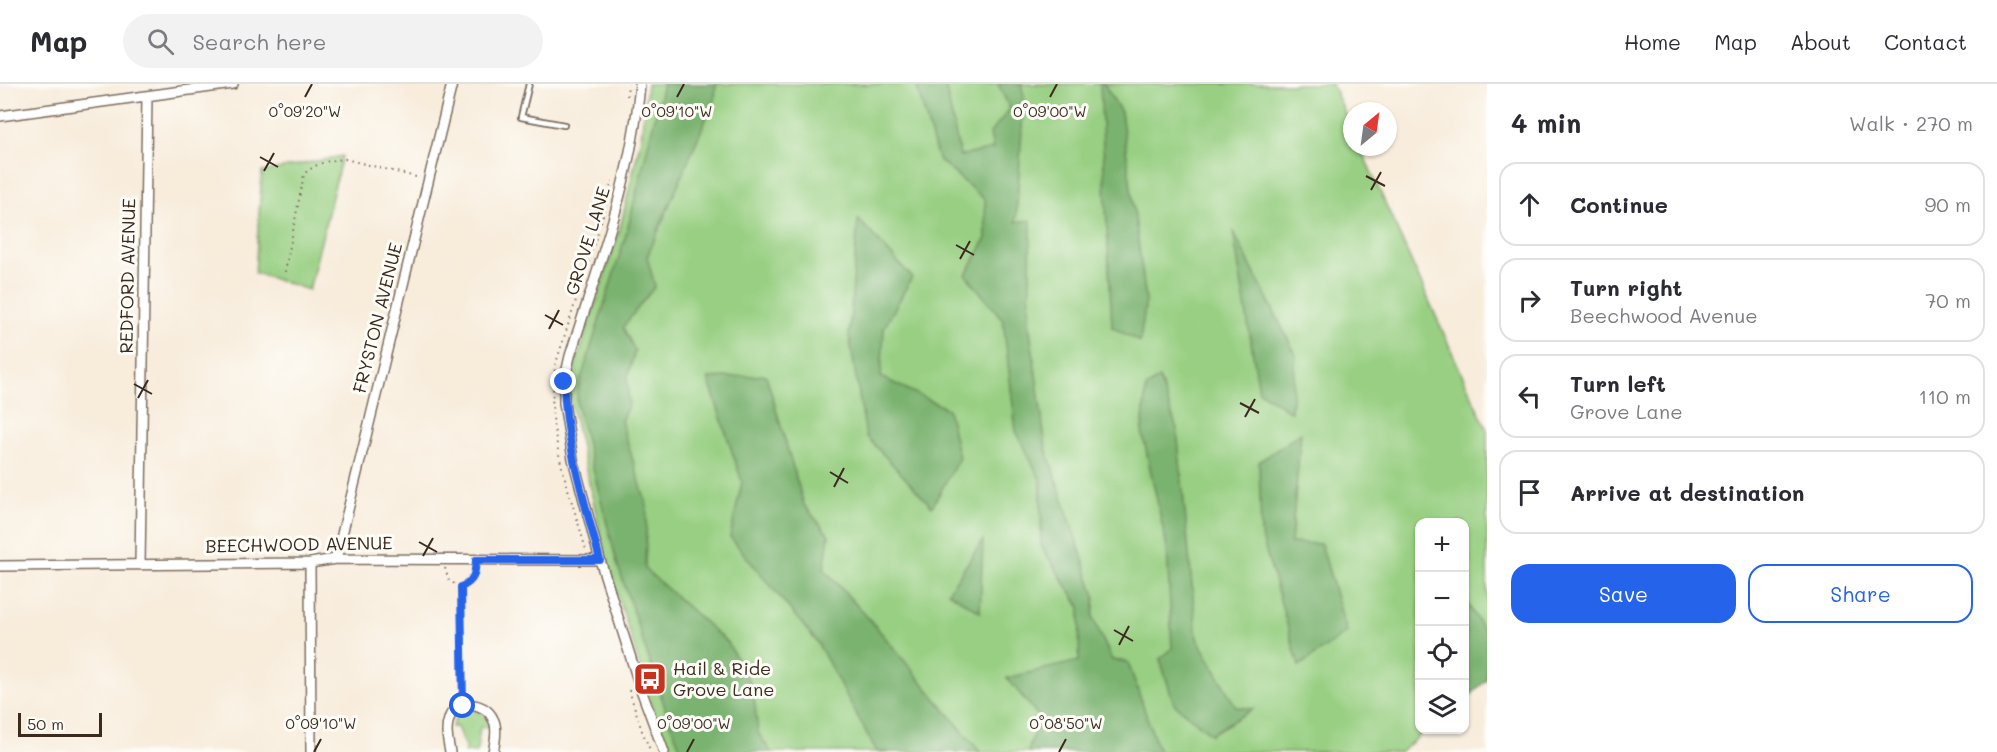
<!DOCTYPE html>
<html lang="en">
<head>
<meta charset="utf-8">
<style>
  :root { --surface:#fff; --page:#f2f2f3; --text:#2b2b33; --muted:#7c7c81; --line:#e1e1e2; --accent:#2563eb }
  body { margin:0; font-family:Mali,sans-serif; background:var(--page); color:var(--text) }
  .controls { position:absolute; right:18px; bottom:18px; display:grid; overflow:hidden; border-radius:12px; box-shadow:0 2px 4px #0004 }
  .controls button { width:54px; height:54px; display:grid; place-items:center; padding:0; border:0; border-bottom:2px solid var(--line); background:var(--surface); color:var(--text); font:30px sans-serif }
  .compass { position:absolute; left:1343px; top:18px; width:54px; height:54px; border-radius:50%; background:var(--surface); box-shadow:0 2px 4px #0004; rotate:29deg }
  .scale { position:absolute; left:18px; bottom:15px; width:84px; box-sizing:border-box; padding-left:6px; border:3px solid #3b2a1e; border-top:0; font-size:16px; line-height:21px; white-space:nowrap; color:#3b2a1e; -webkit-text-stroke:4px #fdfcf7; paint-order:stroke }
  .stop { position:absolute; width:18px; height:18px; margin:-14px; border:4px solid #2563eb; border-radius:50%; background:#fff }
  .stop.end { background:#2563eb; border-color:#fff; box-shadow:0 2px 6px #0008 }
  .list { margin:0; padding:0; list-style:none }
  h2 { display:flex; justify-content:space-between; align-items:center; height:78px; margin:0; padding:0 24px; font-size:26px }
  h2 small { font-size:20px; font-weight:400; color:var(--muted) }
  .list li { display:grid; grid-template-columns:39px 1fr auto; gap:18px; align-items:center; box-sizing:border-box; height:84px; margin:0 12px 12px; padding:0 12px; border:2px solid var(--line); border-radius:18px }
  .list b { display:block; font-size:22px; white-space:nowrap }
  .list p { margin:0; font-size:20px; white-space:nowrap; color:var(--muted) }
  .list em { font-size:20px; font-style:normal; color:var(--muted) }
  .actions { display:flex; gap:12px; padding:18px 24px }
  .actions a { flex:1; padding:14px 0; border:2px solid var(--accent); border-radius:18px; text-align:center; font-size:21px; color:var(--accent) }
  .actions .main { background:var(--accent); color:#fff }
  .icon { flex:none; width:33px; height:33px; fill:none; stroke:currentColor; stroke-width:2; stroke-linecap:round; stroke-linejoin:round }
  .map { position:relative; flex:none; width:1487px; height:668px; overflow:hidden }
  header { display:flex; align-items:center; gap:36px; box-sizing:border-box; height:84px; padding:0 30px; background:var(--surface); border-bottom:2px solid var(--line) }
  header strong { font-size:28px }
  nav { display:flex; gap:33px; margin-inline-start:auto; font-size:21px }
  .search { width:420px; height:54px; background:var(--page); display:flex; align-items:center; gap:15px; box-sizing:border-box; padding:0 21px; border-radius:33px; color:var(--muted); font-size:22px }
  main { display:flex }
  aside { flex:1; background:var(--surface) }
  .map>svg:first-child { display:block }
  .green { fill:#98cf82; stroke:#6a7c50; stroke-width:1.5 }
  .forest { fill:#7ab270; stroke:#5a6e47; stroke-width:1.5 }
  .lines { fill:none; stroke-linecap:round; stroke-linejoin:round }
  .lane-casing { stroke:#7d6e60; stroke-width:8 }
  .street-casing { stroke:#7d6e60; stroke-width:12 }
  .path { stroke:#7d6e60; stroke-width:2; stroke-dasharray:1.5 4.5; stroke-linecap:butt }
  .lane { stroke:#fff; stroke-width:4.5 }
  .street { stroke:#fff; stroke-width:9 }
  .route { stroke:#2563eb; stroke-width:8 }
  .ticks { fill:none; stroke:#3b2a1e; stroke-width:2 }
  .labels { text-anchor:middle; stroke-width:6; stroke-linejoin:round; paint-order:stroke }
  .street-label { font-size:18px; fill:#3b2a1e; stroke:#fdfcf7 }
  .poi-label { font-size:18px; fill:#3b2a1e; stroke:#fdfcf7; text-anchor:start }
  .ticks-label { font-size:15px; text-anchor:middle; fill:#3b2a1e; stroke:#fdfcf7; stroke-width:6; stroke-linejoin:round; paint-order:stroke }
</style>
</head>
<body>
<header>
<strong>Map</strong>
<div class="search"><svg class="icon" aria-label="search" viewBox="0 0 24 24"><circle cx="10" cy="10" r="6"/><path d="M15 15l6 6"/></svg>Search here</div>
<nav><a>Home</a><a>Map</a><a>About</a><a>Contact</a></nav>
</header>
<main>
<div class="map">
<svg width="1487" height="668" viewBox="0 0 1487 668">
  <rect width="100%" height="100%" fill="#fdfcf7"/>
  <filter id="ink" filterUnits="userSpaceOnUse"><feTurbulence type="fractalNoise" baseFrequency=".0167" numOctaves="2"/><feDisplacementMap in="SourceGraphic" scale="12" xChannelSelector="R" yChannelSelector="G"/><feConvolveMatrix kernelMatrix="1 2 1 2 8 2 1 2 1" color-interpolation-filters="sRGB"/></filter>
  <filter id="wash" filterUnits="userSpaceOnUse"><feTurbulence type="fractalNoise" baseFrequency=".008" numOctaves="4" result="noise"/><feDisplacementMap in="SourceGraphic" scale="24" xChannelSelector="R" yChannelSelector="G"/><feGaussianBlur stdDeviation="1.35" result="paint"/><feColorMatrix in="noise" values="0 0 0 0 0 0 0 0 0 0 0 0 0 0 0 0 0 1.4 0 .05"/><feComposite in="paint" operator="in"/></filter>
  <g filter="url(#wash)">
    <rect width="100%" height="100%" fill="#f8ecdb"/>
    <path class="green" d="M647,0H1332L1352,45V63H1360L1487,346V591L1465,611L1464,438H1420V646H1426L1401,668H670L658,642L606,473L569,311L575,282L620,144L641,54Z
      M342,72L309,206L255,189L262,88Z
      M472,625C483,629 487,633 491,644L480,643L477,668H464L466,666L457,643H452C455,631 460,628 472,625Z"/>
    <path class="forest" d="M663,0H716L715,14L647,173L655,202L623,243L635,267L627,295L629,320L621,337L647,422L645,485L728,559L753,604L758,649L771,668H682L670,639L617,479L577,322V308L627,147Z
      M916,0H945L960,72L993,65L990,49L1010,25L998,0H1021L1024,12L1016,138L1031,136L1029,238L1046,364L1095,512L1093,534L1112,576L1128,578L1159,668H1028L1039,633L1007,594L1079,577L1080,523L1041,462V397L1016,347L1003,236L966,191L986,154L985,116L938,75Z
      M1100,0H1104L1121,28L1146,216L1140,258L1112,243Z
      M858,135L912,193L884,244L881,293L948,325L959,374L932,423L866,352L849,251Z
      M1233,147L1296,271L1291,328L1259,307Z
      M766,291L804,421L829,451L824,485L878,545L980,668H877L817,558L730,453L742,398L708,294Z
      M1159,294L1177,345L1197,554L1236,623L1253,625L1211,650L1174,620L1160,575L1172,565L1167,463L1142,347L1146,304Z
      M1301,349L1291,459L1321,460L1347,548L1299,582L1261,450L1259,378Z
      M983,456L980,528L948,508Z
      M1465,516L1487,551V595L1465,617Z"/>
  </g>
  <g filter="url(#ink)">
    <g class="lines">
      <defs>
        <path id="lane" d="M529,0L521,33L564,41"/>
        <path id="street" d="M640,0C632,94 598,183 570,272L564,298V319L573,375L600,476L640,603L664,668
          M0,32L233,0
          M336,475L452,0
          M310,479L311,668
          M140,481L147,12
          M0,482L310,479L336,475L600,476
          M450,668C448,657 445,646 449,635C455,614 485,617 493,635C498,643 495,659 493,668"/>
      </defs>
      <use href="#lane" class="lane-casing"/>
      <use href="#street" class="street-casing"/>
      <path class="path" d="M627,12L628,0
        M601,138L612,97
        M285,188L304,90C316,79 329,76 345,75L420,94
        M554,293L555,282L599,144
        M553,305C548,354 573,418 586,466
        M445,484L449,497L461,503L472,496L475,485
        M461,503L463,613
        M629,606L642,647L651,668"/>
      <use href="#lane" class="lane"/>
      <use href="#street" class="street"/>
    </g>
  </g>
  <g class="lines" filter="url(#ink)">
    <path class="route" d="M463,622L461,503C475,497 475,489 476,476H600C585,418 565,359 564,298"/>
  </g>
  <path class="ticks" d="M305,13L312,0M677,13L684,0M1050,13L1057,0M260,73L278,83M264,87L274,69M1366,92L1385,102M1371,106L1381,88M956,161L974,171M960,175L970,157M545,231L563,241M549,245L559,226M134,300L152,310M138,314L148,296M1240,319L1259,329M1245,333L1255,315M830,388L848,399M834,403L844,384M419,458L437,468M423,472L433,454M1114,546L1133,557M1119,561L1129,542M314,668L321,655M687,668L694,655M1059,668L1066,655"/>
  <defs>
    <symbol id="bus-square" viewBox="-11 -11 22 22"><rect x="-9" y="-9" width="18" height="18" rx="4" fill="#c8321e" stroke="#fdfcf7"/><path d="M-5-6H5V4H4V6H2V4H-2V6H-4V4H-5ZM-3.5-4V0h7V-4ZM-3.5 1.2v1.5H-2V1.2ZM2 1.2v1.5H3.5V1.2Z" fill="#fff"/></symbol>
  </defs>
  <g fill-rule="evenodd">
    <use href="#bus-square" x="631" y="576" width="38" height="38"/>
  </g>
  <g class="labels">
    <g class="street-label">
      <text transform="translate(588 157) rotate(-73)" y="6">GROVE LANE</text>
      <text transform="translate(128 192) rotate(-89)" y="6">REDFORD AVENUE</text>
      <text transform="translate(378 234) rotate(-76)" y="6">FRYSTON AVENUE</text>
      <text transform="translate(299 461) rotate(-1)" y="6">BEECHWOOD AVENUE</text>
    </g>
    <g class="poi-label">
      <text x="673" y="591">Hail &amp; Ride<tspan x="673" dy="21">Grove Lane</tspan></text>
    </g>
  </g>
  <g class="ticks-label">
    <text x="305" y="33">0°09'20"W</text>
    <text x="677" y="33">0°09'10"W</text>
    <text x="1050" y="33">0°09'00"W</text>
    <text x="321" y="645">0°09'10"W</text>
    <text x="694" y="645">0°09'00"W</text>
    <text x="1066" y="645">0°08'50"W</text>
  </g>
</svg>
<div class="controls">
<button>+</button>
<button>−</button>
<button><svg class="icon" aria-label="locate" viewBox="0 0 24 24"><circle cx="12" cy="12" r="6"/><path d="M12 2v4M12 18v4M2 12h4M18 12h4"/></svg></button>
<button><svg class="icon" aria-label="layers" viewBox="0 0 24 24"><path d="M12 4l9 5-9 5-9-5zM3 14l9 5 9-5"/></svg></button>
</div>
<svg class="compass" viewBox="-18 -18 36 36"><path d="M0-13l5 13h-10z" fill="#e53935"/><path d="M0 13l5-13h-10z" fill="#7c7c81"/></svg>
<div class="scale">50 m</div>
<div class="stop" style="left:463px;top:622px"></div>
<div class="stop end" style="left:564px;top:298px"></div>
</div>
<aside>
<h2>4 min<small>Walk · 270 m</small></h2>
<ul class="list">
<li><svg class="icon" aria-label="ahead" viewBox="0 0 24 24"><path d="M12 20V5M6 11l6-6 6 6"/></svg><div><b>Continue</b></div><em>90 m</em></li>
<li><svg class="icon" aria-label="right" viewBox="0 0 24 24"><path d="M7 20v-9h11M14 6l5 5-5 5"/></svg><div><b>Turn right</b><p>Beechwood Avenue</p></div><em>70 m</em></li>
<li><svg class="icon" aria-label="left" viewBox="0 0 24 24"><path d="M17 20v-9H6M10 6l-5 5 5 5"/></svg><div><b>Turn left</b><p>Grove Lane</p></div><em>110 m</em></li>
<li><svg class="icon" aria-label="arrive" viewBox="0 0 24 24"><path d="M6 21V4h12l-3 4 3 4H6"/></svg><div><b>Arrive at destination</b></div></li>
</ul>
<div class="actions"><a class="main">Save</a><a>Share</a></div>
</aside>
</main>
</body>
</html>
